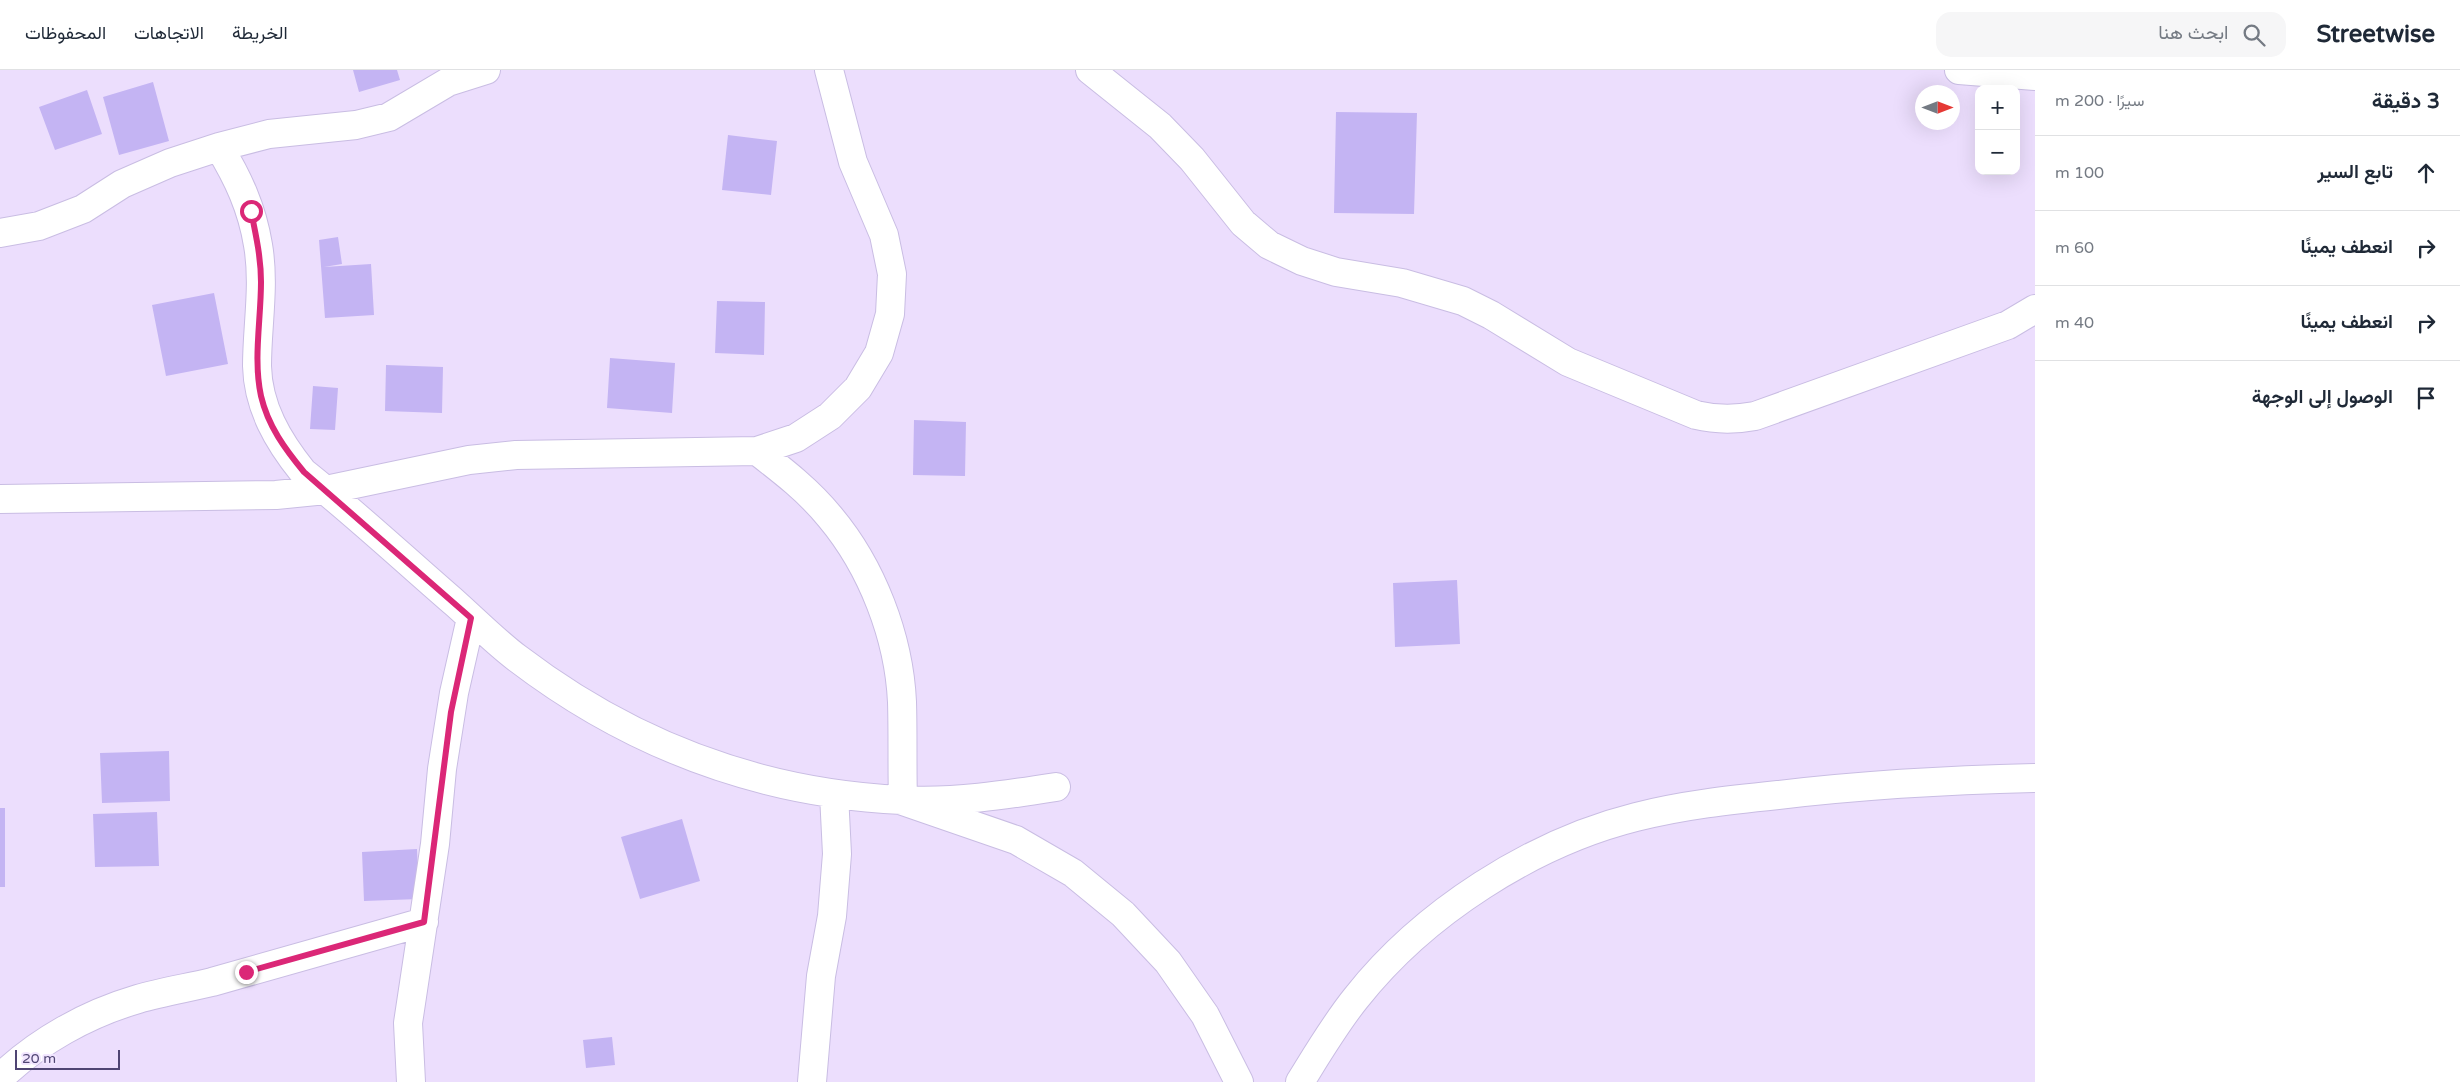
<!DOCTYPE html>
<html lang="ar">
<head>
<meta charset="utf-8">
<style>
  :root { --surface:#fff; --page:#f6f6f7; --text:#1f2937; --muted:#747a83; --line:#e0e1e3 }
  body { margin:0; font-family:"Varela Round",Vazirmatn,sans-serif; background:var(--page); color:var(--text); direction:rtl }
  .controls { position:absolute; right:15px; top:15px; display:grid; overflow:hidden; border-radius:10px; box-shadow:0 5px 20px #0002 }
  .controls button { width:45px; height:45px; display:grid; place-items:center; padding:0; border:0; border-bottom:1px solid var(--line); background:var(--surface); color:var(--text); font:25px sans-serif }
  .compass { position:absolute; left:1915px; top:15px; width:45px; height:45px; border-radius:50%; background:var(--surface); box-shadow:0 5px 20px #0002; rotate:90deg }
  .scale { position:absolute; left:15px; bottom:12px; width:105px; box-sizing:border-box; padding-left:5px; border:2px solid #4f4573; border-top:0; font-size:14px; line-height:18px; white-space:nowrap; color:#4f4573; -webkit-text-stroke:4px #f1e5ff; paint-order:stroke }
  .stop { position:absolute; width:15px; height:15px; margin:-11px; border:4px solid #db2777; border-radius:50%; background:#fff }
  .stop.end { background:#db2777; border-color:#fff; box-shadow:0 1px 5px #0008 }
  .list { margin:0; padding:0; list-style:none }
  h2 { display:flex; justify-content:space-between; align-items:center; height:65px; margin:0; padding:0 20px; font-size:21px }
  h2 small { font-size:16px; font-weight:400; color:var(--muted) }
  .list li { display:grid; grid-template-columns:32px 1fr auto; gap:15px; align-items:center; box-sizing:border-box; height:75px; padding:0 20px; border-top:1px solid var(--line) }
  .list b { display:block; font-size:19px; white-space:nowrap }
  .list em { font-size:16px; font-style:normal; color:var(--muted) }
  .icon { flex:none; width:28px; height:28px; fill:none; stroke:currentColor; stroke-width:2; stroke-linecap:round; stroke-linejoin:round }
  .map { position:relative; flex:none; width:2035px; height:1012px; overflow:hidden; direction:ltr }
  header { display:flex; align-items:center; gap:30px; box-sizing:border-box; height:70px; padding:0 25px; background:var(--surface); border-bottom:1px solid var(--line) }
  header strong { font-size:24px }
  nav { display:flex; gap:28px; margin-inline-start:auto; font-size:18px }
  .search { width:350px; height:45px; background:var(--page); display:flex; align-items:center; gap:12px; box-sizing:border-box; padding:0 18px; border-radius:15px; color:var(--muted); font-size:19px }
  main { display:flex }
  aside { flex:1; background:var(--surface) }
  .map>svg:first-child { display:block }
  .building { fill:#c4b4f3 }
  .lines { fill:none; stroke-linecap:round; stroke-linejoin:round }
  .minor-casing { stroke:#c9bde3; stroke-width:30 }
  .minor { stroke:#fff; stroke-width:28 }
  .route { stroke:#db2777; stroke-width:6 }
</style>
</head>
<body>
<header>
<strong>Streetwise</strong>
<div class="search"><svg class="icon" aria-label="search" viewBox="0 0 24 24"><circle cx="10" cy="10" r="6"/><path d="M15 15l6 6"/></svg>ابحث هنا</div>
<nav><a>الخريطة</a><a>الاتجاهات</a><a>المحفوظات</a></nav>
</header>
<main>
<aside>
<h2>3 دقيقة<small>سيرًا · 200 m</small></h2>
<ul class="list">
<li><svg class="icon" aria-label="ahead" viewBox="0 0 24 24"><path d="M12 20V5M6 11l6-6 6 6"/></svg><div><b>تابع السير</b></div><em>100 m</em></li>
<li><svg class="icon" aria-label="right" viewBox="0 0 24 24"><path d="M7 20v-9h11M14 6l5 5-5 5"/></svg><div><b>انعطف يمينًا</b></div><em>60 m</em></li>
<li><svg class="icon" aria-label="right" viewBox="0 0 24 24"><path d="M7 20v-9h11M14 6l5 5-5 5"/></svg><div><b>انعطف يمينًا</b></div><em>40 m</em></li>
<li><svg class="icon" aria-label="arrive" viewBox="0 0 24 24"><path d="M6 21V4h12l-3 4 3 4H6"/></svg><div><b>الوصول إلى الوجهة</b></div></li>
</ul>
</aside>
<div class="map">
<svg width="2035" height="1012" viewBox="0 0 2035 1012">
  <rect width="100%" height="100%" fill="#ecdefd"/>
  <path class="building" d="M353,0H397L400,10L359,22Z
    M153,12L169,71L119,85L103,27Z
    M87,20L102,64L55,80L39,37Z
    M1336,42L1417,43L1414,144L1334,143Z
    M728,65L777,71L771,125L722,120Z
    M338,167L342,194L324,197L371,194L374,245L325,248L319,170Z
    M214,223L228,294L166,306L152,235Z
    M717,231L765,232L764,285L715,283Z
    M610,288L675,293L672,343L607,338Z
    M386,295L443,297L442,343L385,341Z
    M313,316L338,318L335,360L310,359Z
    M914,350L966,352L965,406L913,405Z
    M1457,510L1460,574L1395,577L1393,513Z
    M169,681L170,731L102,733L100,683Z
    M0,738H5V817H0Z
    M157,742L159,796L95,797L93,744Z
    M682,749L700,811L640,829L621,767Z
    M417,779L419,829L364,831L362,782Z
    M612,967L615,995L586,998L583,970Z"/>
  <g class="lines">
    <defs>
      <path id="minor" d="M1090,0L1160,56L1192,89L1243,153L1269,175L1302,191L1336,202L1402,213L1463,231L1491,245L1568,292L1696,345C1717,350 1734,350 1755,346L2008,255L2035,239
        M1959,0L2035,6
        M219,77C238,108 252,138 258,175C265,215 257,256 257,296C258,337 278,371 303,402C356,444 405,490 456,534C476,552 496,572 517,588C631,675 758,723 902,730C953,733 1005,725 1056,717
        M0,163L39,156L83,139L122,114L170,93L219,77L269,64L356,55L389,47L448,12L486,0
        M757,381C783,401 809,421 830,447C872,497 899,567 902,632C903,665 902,698 903,731L1016,770L1073,803L1123,844L1168,892L1205,945L1239,1012
        M0,429L276,425L326,420L469,390L516,385L757,381L796,368L830,346L858,318L879,283L890,244L892,204L884,165L853,92L829,0
        M0,1008C38,971 87,944 138,929C162,922 187,918 212,912C283,892 353,872 424,852
        M411,1012L408,953L435,774L442,699L454,623L471,548
        M812,1012L821,906L832,846L837,784L834,724
        M1300,1012C1318,983 1335,954 1356,928C1423,843 1532,773 1636,747C1683,735 1730,730 1778,725C1863,715 1949,710 2035,708"/>
    </defs>
    <use href="#minor" class="minor-casing"/>
    <use href="#minor" class="minor"/>
  </g>
  <g class="lines">
    <path class="route" d="M246,902L424,852L451,642L471,548L304,402C285,379 268,356 261,326C253,289 261,250 261,212C261,188 256,165 251,141"/>
  </g>
</svg>
<div class="controls">
<button>+</button>
<button>−</button>
</div>
<svg class="compass" viewBox="-18 -18 36 36"><path d="M0-13l5 13h-10z" fill="#e53935"/><path d="M0 13l5-13h-10z" fill="#747a83"/></svg>
<div class="scale">20 m</div>
<div class="stop" style="left:251px;top:141px"></div>
<div class="stop end" style="left:246px;top:902px"></div>
</div>
</main>
</body>
</html>
